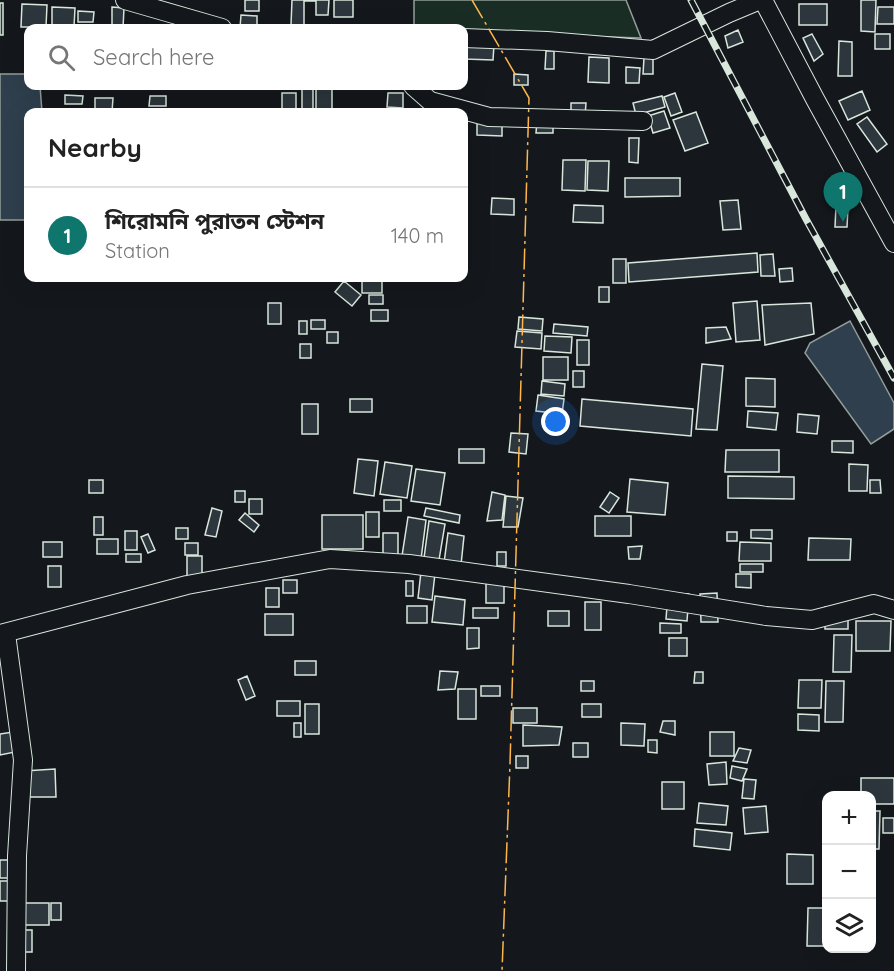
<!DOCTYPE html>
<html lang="en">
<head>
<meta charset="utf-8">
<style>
  :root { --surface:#fff; --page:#f6f6f6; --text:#222; --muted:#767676; --line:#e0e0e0; --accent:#0f766e }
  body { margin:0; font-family:Quicksand,"Noto Sans Bengali",sans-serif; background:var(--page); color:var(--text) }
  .controls { position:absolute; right:18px; bottom:18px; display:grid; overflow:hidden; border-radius:12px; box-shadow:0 6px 24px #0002 }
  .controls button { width:54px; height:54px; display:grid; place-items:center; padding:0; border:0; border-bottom:2px solid var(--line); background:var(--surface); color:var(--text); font:30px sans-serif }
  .you { position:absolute; left:556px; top:422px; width:21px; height:21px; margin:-15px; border:4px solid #fff; border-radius:50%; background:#1a73e8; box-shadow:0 0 0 9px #1a73e833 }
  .badge { display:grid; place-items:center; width:39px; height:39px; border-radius:50%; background:var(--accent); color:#fff; font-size:20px; font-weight:700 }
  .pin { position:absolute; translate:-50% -50px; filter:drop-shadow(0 2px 3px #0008) }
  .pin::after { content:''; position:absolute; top:32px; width:21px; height:18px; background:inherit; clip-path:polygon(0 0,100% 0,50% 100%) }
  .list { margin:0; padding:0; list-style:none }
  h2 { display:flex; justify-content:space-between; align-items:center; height:78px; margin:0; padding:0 24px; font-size:26px }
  h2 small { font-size:20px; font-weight:400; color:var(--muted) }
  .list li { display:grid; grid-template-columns:39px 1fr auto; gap:18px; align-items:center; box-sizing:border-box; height:96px; padding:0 24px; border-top:2px solid var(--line) }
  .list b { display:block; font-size:22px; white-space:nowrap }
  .list p { margin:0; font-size:20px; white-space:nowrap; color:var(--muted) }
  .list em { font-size:20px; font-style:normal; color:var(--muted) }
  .icon { flex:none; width:33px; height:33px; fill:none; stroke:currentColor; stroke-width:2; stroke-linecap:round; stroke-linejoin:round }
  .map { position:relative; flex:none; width:894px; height:971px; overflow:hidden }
  .search { position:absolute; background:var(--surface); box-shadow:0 6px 24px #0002; left:24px; top:24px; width:444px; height:66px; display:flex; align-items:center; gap:15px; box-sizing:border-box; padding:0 21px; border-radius:12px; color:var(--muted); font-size:22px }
  .panel { position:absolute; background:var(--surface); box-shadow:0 6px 24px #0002; left:24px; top:108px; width:444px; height:174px; border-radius:12px }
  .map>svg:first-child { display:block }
  .green { fill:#1a2d24; stroke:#939e99; stroke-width:1.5 }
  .water { fill:#2f3f4d; stroke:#939e99; stroke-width:1.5 }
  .building { fill:#2c363c; stroke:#d8e6dc; stroke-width:1.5 }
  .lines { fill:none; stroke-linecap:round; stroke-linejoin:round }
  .minor-casing { stroke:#d8e6dc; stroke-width:20 }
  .minor { stroke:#14181c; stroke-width:18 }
  .rail-casing { stroke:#d8e6dc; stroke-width:7 }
  .rail { stroke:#14181c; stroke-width:4.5; stroke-dasharray:14; stroke-linecap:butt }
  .power { stroke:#ffb74d; stroke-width:1.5; stroke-dasharray:21 4.5 3 4.5; stroke-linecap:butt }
</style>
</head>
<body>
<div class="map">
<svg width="894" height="971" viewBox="0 0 894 971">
  <rect width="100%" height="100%" fill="#14181c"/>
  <path class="green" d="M414,0H626L641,38L464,32V28H414Z"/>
  <path class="water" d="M0,74H28V86H40L42,112H28V220H0Z
    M850,321L894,403V429L871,444L805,353L810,343Z"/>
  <path class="building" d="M245,0H259V11H245Z
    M292,0H329L328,15H316V1H304V25H291Z
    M334,0H353V17H334Z
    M861,0H876L875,32L861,31Z
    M0,3H3V35H0Z
    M22,4L47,5L46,27H21Z
    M799,4H827V25H799Z
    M52,7L75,8L74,27H52Z
    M112,7L124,8L123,28H112Z
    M878,7H894V24H877Z
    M78,11L94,12L93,22H78Z
    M241,15L257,16V28H240Z
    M738,30L743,42L728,48L725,36Z
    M812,34L823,54L814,61L803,38Z
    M875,34H890V49H875Z
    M839,41L852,42V76H838Z
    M464,45H494L493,60L464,59Z
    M546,51H554V69H545Z
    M589,57L609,58V83L588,82Z
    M644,58H653V74H643Z
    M626,67L640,68L639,83H626Z
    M514,74L528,75V85H514Z
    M302,86H313V112H302Z
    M316,86L332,87V110L316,109Z
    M862,91L870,110L848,120L839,101Z
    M282,93H296V112H282Z
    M388,93H403V108L387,107Z
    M675,93L682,112L671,116L664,97Z
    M65,95L83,96L82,104H65Z
    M150,96H166V106H149Z
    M662,96L665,107L636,115L633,103Z
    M95,98H113L112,112H95Z
    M571,103H586L585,116L571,115Z
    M664,111L670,128L653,133L648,116Z
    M696,112L708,143L685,151L673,120Z
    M867,117L887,144L877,152L857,124Z
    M537,121L553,122V133H536Z
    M477,122L502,123V136L477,135Z
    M629,138H639L638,163L629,162Z
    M563,160H586L585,191L562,190Z
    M588,161H609L608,191L587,190Z
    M625,178H680V196L625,197Z
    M492,198L514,199V215L491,214Z
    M738,200L741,229L723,230L720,201Z
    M574,205L603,206V223L573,222Z
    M836,206L848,207L847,227H835Z
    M757,253L758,272L629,282L628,263Z
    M773,254L775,276H761L760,255Z
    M613,259H626V283H613Z
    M792,268L793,281L780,282L779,269Z
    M362,278H382V293H362Z
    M344,281L361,295L352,306L335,292Z
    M599,287H609V302H599Z
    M369,295H383V304H369Z
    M757,301L760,340L736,342L733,303Z
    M268,303H281V324H268Z
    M811,303L814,334L765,345L762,305Z
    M371,310H388V321H371Z
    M519,317L543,319L542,331L518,329Z
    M311,320H325V329H311Z
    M299,321H307V334H299Z
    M554,324L588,327L587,336L553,333Z
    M726,327L731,339L706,343V328Z
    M517,331L542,333L541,349L515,347Z
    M327,332H338V343H327Z
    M545,336L572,337L571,353L544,351Z
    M577,340H589V365H577Z
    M300,344H311V358H300Z
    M543,357H568V380H543Z
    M702,364L723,366L717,430L696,429Z
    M573,371H584V387H573Z
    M746,378L775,379V407L746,406Z
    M542,381L565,384L564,396L541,394Z
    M538,395L564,399L562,414L536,411Z
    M350,399H372V412H350Z
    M582,399L693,409L691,436L580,426Z
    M302,404H318V434H302Z
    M748,411L778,413L776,430L747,427Z
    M798,414L819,416L817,434L797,432Z
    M511,433L528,434L526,454L509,452Z
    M832,441H853V453L832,452Z
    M459,449H484V463H459Z
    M726,450H779V472H725Z
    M358,459L378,461L374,496L354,493Z
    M385,462L412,466L407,498L380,494Z
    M849,464L868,465L867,491H849Z
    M416,469L445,473L440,505L411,501Z
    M728,476L794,477V499L728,498Z
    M630,479L668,483L665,515L627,512Z
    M89,480H103V493H89Z
    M870,480H880L881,493H870Z
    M235,491H245V502H235Z
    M492,492L505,495L502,520L487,521Z
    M610,492L619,498L609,513L600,507Z
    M506,496L523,498L518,527H503Z
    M249,499H262V514H249Z
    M384,500H401V511H384Z
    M212,508L222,511L216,537L205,535Z
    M426,508L460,515L459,523L424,516Z
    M366,512H379V537H366Z
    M245,513L259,525L254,532L239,520Z
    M322,515H363V549H322Z
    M595,516H631V536H595Z
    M94,517H103V535H94Z
    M408,517L426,520L421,559L402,556Z
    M429,521L445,524L439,560L424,558Z
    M176,528H188V539H176Z
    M751,530H772V539L751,538Z
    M125,531H137V550H125Z
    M727,532H737V541H727Z
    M383,533H398V560H383Z
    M448,533L464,536L461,565L444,563Z
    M148,534L155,550L148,553L141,537Z
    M809,538L851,539L850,560H808Z
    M97,539H118V554H97Z
    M43,542H62V557H43Z
    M740,542L771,543V561H739Z
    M185,543H198V555H185Z
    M642,546L640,559H629L628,547Z
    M497,552H506V566H497Z
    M126,554H141V562H126Z
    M187,556H202V576H187Z
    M422,563L436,565L432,600L418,598Z
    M740,564H763V572H740Z
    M48,566H61V587H48Z
    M736,574H751V588L736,587Z
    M486,578H504V603H486Z
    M283,580H297V593H283Z
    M406,581H413V596H406Z
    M266,588H279V607H266Z
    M668,593L689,594L687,621L666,619Z
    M717,593L718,622H701L700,594Z
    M435,596L465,600L463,625L432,622Z
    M585,602H601V630H585Z
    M407,606H427V623H407Z
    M825,607L848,608V629H825Z
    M473,608H498V618H473Z
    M548,611H569V626H548Z
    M265,614H293V635H265Z
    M856,621H891L890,651H856Z
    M660,623L681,624V633H660Z
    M467,628H479V648L467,649Z
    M834,635H852L851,672H833Z
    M669,638H687V656H669Z
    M295,661H316V675H295Z
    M440,671L458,672L455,689L438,690Z
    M695,672H703V683H694Z
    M247,676L255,696L246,700L238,680Z
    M799,680H822L821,708H798Z
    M581,681H594V691H581Z
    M826,681H844L843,722H825Z
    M481,686H500V696H481Z
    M458,689H476V719H458Z
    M277,701H300V716H277Z
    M305,704H319V734H305Z
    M582,704H601V717H582Z
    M513,708H537V723H513Z
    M798,714L819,715V731L798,730Z
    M663,721H675V735L660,732Z
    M294,723H301V737H294Z
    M621,723L645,724L644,746L621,745Z
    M523,725L562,727L559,745L523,746Z
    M13,732L15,752L0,755V734Z
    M710,732H734V756H710Z
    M648,740H657V753L648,752Z
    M573,743H588V757H573Z
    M739,748L751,750L747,763L733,761Z
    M516,756H528V768H516Z
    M726,762L727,784L709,785L707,764Z
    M732,766L747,769L742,781L730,778Z
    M55,769L56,797H24V771Z
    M861,778H894V804H872V796H861Z
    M744,779L756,780L754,799L742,798Z
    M662,782H684V809H662Z
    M699,803L728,806L726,825L697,823Z
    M766,806L768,832L745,834L743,808Z
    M872,811H880L879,849H872Z
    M883,818H894V833H883Z
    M695,829L732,833L730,850L694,846Z
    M787,854L813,855V884H787Z
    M0,860H9V878H0Z
    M0,881H12V901H0Z
    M22,903H49V925H22Z
    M51,903H61V920H51Z
    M808,908H826V946H807Z
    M21,930H32V952H21Z"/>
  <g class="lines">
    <defs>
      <path id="minor" d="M125,0L222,28
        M763,0L815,99L894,243
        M464,38L547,41L653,50L729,13L760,0
        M413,86L430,101L489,117L643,121
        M0,634L187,585L330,559L409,564L629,594L766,616L812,620L874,604L894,610
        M6,634L23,760L17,856L16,971"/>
    </defs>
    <use href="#minor" class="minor-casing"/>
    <use href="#minor" class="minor"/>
    <defs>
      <path id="rail" d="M691,0L806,219L894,378"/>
    </defs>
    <use href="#rail" class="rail-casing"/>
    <use href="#rail" class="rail"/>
    <path class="power" d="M472,0L529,98L510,764L502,971"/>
  </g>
</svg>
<div class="controls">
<button>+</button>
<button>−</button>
<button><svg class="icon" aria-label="layers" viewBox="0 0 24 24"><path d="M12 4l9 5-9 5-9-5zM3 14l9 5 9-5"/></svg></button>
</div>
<div class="you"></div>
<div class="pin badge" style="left:843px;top:222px">1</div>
<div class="search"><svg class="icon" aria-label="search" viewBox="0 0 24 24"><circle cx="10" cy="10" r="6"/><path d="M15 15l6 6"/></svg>Search here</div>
<section class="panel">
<h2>Nearby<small></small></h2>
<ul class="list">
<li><span class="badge">1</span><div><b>শিরোমনি পুরাতন স্টেশন</b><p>Station</p></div><em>140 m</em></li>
</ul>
</section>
</div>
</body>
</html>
